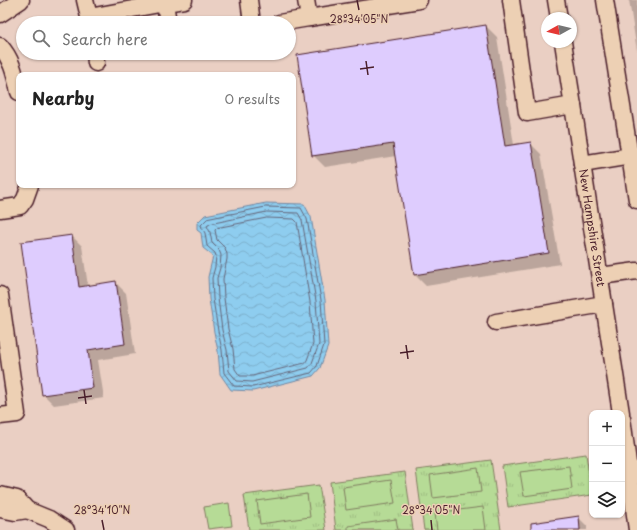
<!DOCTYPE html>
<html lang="en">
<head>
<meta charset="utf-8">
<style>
  :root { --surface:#fff; --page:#f2f2f2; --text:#222; --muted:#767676; --line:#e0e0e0 }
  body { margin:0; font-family:"Playpen Sans",sans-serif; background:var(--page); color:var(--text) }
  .controls { position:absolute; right:12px; bottom:12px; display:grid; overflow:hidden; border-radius:8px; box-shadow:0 1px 3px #0004 }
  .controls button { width:36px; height:36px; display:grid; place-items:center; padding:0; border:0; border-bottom:1px solid var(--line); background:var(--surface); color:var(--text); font:20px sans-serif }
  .compass { position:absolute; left:541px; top:12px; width:36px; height:36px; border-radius:50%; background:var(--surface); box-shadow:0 1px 3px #0004; rotate:262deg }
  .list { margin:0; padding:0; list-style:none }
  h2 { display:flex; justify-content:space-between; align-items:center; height:52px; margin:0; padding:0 16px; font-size:17px }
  h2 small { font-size:13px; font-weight:400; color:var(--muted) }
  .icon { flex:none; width:22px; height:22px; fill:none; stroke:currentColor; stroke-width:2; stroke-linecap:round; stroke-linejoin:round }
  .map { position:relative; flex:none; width:637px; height:530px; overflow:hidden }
  .search { position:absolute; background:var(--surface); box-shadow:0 1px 3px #0004; left:16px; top:16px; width:280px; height:44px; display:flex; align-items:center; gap:10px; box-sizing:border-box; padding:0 14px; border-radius:22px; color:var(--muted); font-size:15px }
  .panel { position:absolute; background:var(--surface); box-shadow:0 1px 3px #0004; left:16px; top:72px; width:280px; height:116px; border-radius:8px }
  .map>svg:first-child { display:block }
  .grass { fill:url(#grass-tufts); stroke:#807d60 }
  .pitch { fill:#b6db96; stroke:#807d60 }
  .water { fill:url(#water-waves); stroke:#7387a1 }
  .shadow { fill:#0003 }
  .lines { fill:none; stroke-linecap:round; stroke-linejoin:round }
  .shore { stroke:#656579; stroke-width:1 }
  .building { fill:#deccfe; stroke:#4a1f2b }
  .minor-casing { stroke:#4a1f2b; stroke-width:19 }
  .minor { stroke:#edd0b4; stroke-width:16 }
  .ticks { fill:none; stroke:#4a1f2b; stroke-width:1.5 }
  .labels { text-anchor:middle; stroke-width:3; stroke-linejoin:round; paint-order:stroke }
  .street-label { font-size:11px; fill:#4a1f2b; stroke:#edd0b4 }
  .ticks-label { font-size:10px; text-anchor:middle; fill:#4a1f2b; stroke:#edd0b4; stroke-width:3; stroke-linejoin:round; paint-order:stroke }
</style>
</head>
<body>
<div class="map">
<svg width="637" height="530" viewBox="0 0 637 530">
  <defs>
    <pattern id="grass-tufts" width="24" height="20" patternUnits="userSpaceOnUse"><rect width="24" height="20" fill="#b6db96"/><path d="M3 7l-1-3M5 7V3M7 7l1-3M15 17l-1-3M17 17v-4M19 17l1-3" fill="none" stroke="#9ebc81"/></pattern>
    <pattern id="water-waves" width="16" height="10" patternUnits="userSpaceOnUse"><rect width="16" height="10" fill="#8ecdef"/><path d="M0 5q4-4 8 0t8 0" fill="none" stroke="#7cb0cd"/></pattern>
  </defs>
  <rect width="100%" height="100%" fill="#eacfc3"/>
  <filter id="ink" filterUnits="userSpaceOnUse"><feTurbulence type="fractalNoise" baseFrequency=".025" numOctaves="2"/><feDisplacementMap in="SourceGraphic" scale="8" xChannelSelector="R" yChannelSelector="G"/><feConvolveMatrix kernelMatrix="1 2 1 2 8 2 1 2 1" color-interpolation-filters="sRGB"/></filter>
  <g filter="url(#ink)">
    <path class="grass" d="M586,454L592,495L508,507L502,466Z
      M491,460L501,530H424L416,470Z
      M405,472L413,530H336L330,482Z
      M319,485L326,530H249L244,495Z"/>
    <path class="pitch" d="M569,466L572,489L524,496L520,472Z
      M478,468L481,492L433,498L430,475Z
      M391,480L395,503L346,510L343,487Z
      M307,494L310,517L260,524L257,501Z
      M229,503L232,526L208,529L204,507Z
      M483,507L486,530H437L435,513Z
      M396,519L398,530H348V526Z"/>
    <path class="water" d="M266,203L304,204L311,217L325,300L328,346L320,368L313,376L253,391L231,390L220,374L218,351L214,332L209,299L208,277L213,256L203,248L201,233L197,230V223L205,215Z"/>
    <path class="shadow" d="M629,0H637V51Z
      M486,26L497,37L514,145L530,143L541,154L560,264L426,286L415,275L396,156L325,167L313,155Z
      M72,236L82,246L88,286L115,282L126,293L135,354L98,360L104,398L54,405L43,394Z
      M578,517L587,526V530H545Z"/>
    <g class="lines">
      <path class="shore" d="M266,207L301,208L307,219L321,300L324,345L317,366L311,373L253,387L234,386L224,373L222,350L218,331L213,299L212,278L215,267L216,256L215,253L207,246L205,233L202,228L201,225L207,219Z
        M267,212L298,213L302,220L316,301L319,344L312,363L308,368L252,382L237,381L229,371L227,350L222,330L218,298L217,278L220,268L221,255L219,250L212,243L210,232L207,226L210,224Z
        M267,218L294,219L297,222L310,302L313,344L307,360L305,363L252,376H240L235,369L233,349L228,329L224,298L223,279L227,259V254L225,248L217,240L215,230L217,228Z"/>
    </g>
    <path class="building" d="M486,25L505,146L531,142L549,253L414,275L393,144L312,156L297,55Z
      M72,235L79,287L116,281L125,344L88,350L93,388L42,395L21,242Z
      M579,516L580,530H531V523Z"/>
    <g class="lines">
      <defs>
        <g id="minor">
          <path d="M85,0L89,17L165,3L168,23"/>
          <path d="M164,0L165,3L184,0"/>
          <path d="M249,0L252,23"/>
          <path d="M306,0L309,18L419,0"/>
          <path d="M511,0L527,113L573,105"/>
          <path d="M556,0L559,18"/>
          <path d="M605,0L637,200"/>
          <path d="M0,14L21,0"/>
          <path d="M279,23L309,18"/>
          <path id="s1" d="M563,42L621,413"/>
          <path d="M0,46C12,59 15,75 19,92"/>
          <path d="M95,53L96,63"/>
          <path d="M582,164L637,155"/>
          <path d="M0,209L20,206L25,199L30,185"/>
          <path d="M600,276L637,271"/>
          <path d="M0,295L17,414L0,416"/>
          <path d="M496,322L604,304"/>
          <path d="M622,418L637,530"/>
          <path d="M0,495L17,499L27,510L49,519L66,530"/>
          <path d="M0,509L15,512L27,510"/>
        </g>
      </defs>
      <use href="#minor" class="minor-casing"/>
      <use href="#minor" class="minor"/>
    </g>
  </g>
  <path class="ticks" d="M357,0L359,10M366,61L368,75M360,69L374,67M406,345L408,359M400,353L414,351M84,390L86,404M78,398L92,396M102,520L104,530M431,520L432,530"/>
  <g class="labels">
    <g class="street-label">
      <text dy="4" stroke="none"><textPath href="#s1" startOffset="188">New Hampshire Street</textPath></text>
    </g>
  </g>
  <g class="ticks-label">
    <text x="359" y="23">28°34'05"N</text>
    <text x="102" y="514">28°34'10"N</text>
    <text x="431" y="514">28°34'05"N</text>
  </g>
</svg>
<div class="controls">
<button>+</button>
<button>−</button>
<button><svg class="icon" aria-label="layers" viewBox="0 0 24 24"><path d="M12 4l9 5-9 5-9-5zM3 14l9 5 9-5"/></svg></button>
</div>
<svg class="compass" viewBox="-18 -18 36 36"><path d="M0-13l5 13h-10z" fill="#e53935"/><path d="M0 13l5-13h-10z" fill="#767676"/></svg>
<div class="search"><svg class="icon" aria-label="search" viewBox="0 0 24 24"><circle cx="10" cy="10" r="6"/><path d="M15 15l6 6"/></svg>Search here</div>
<section class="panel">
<h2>Nearby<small>0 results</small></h2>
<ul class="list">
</ul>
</section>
</div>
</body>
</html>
